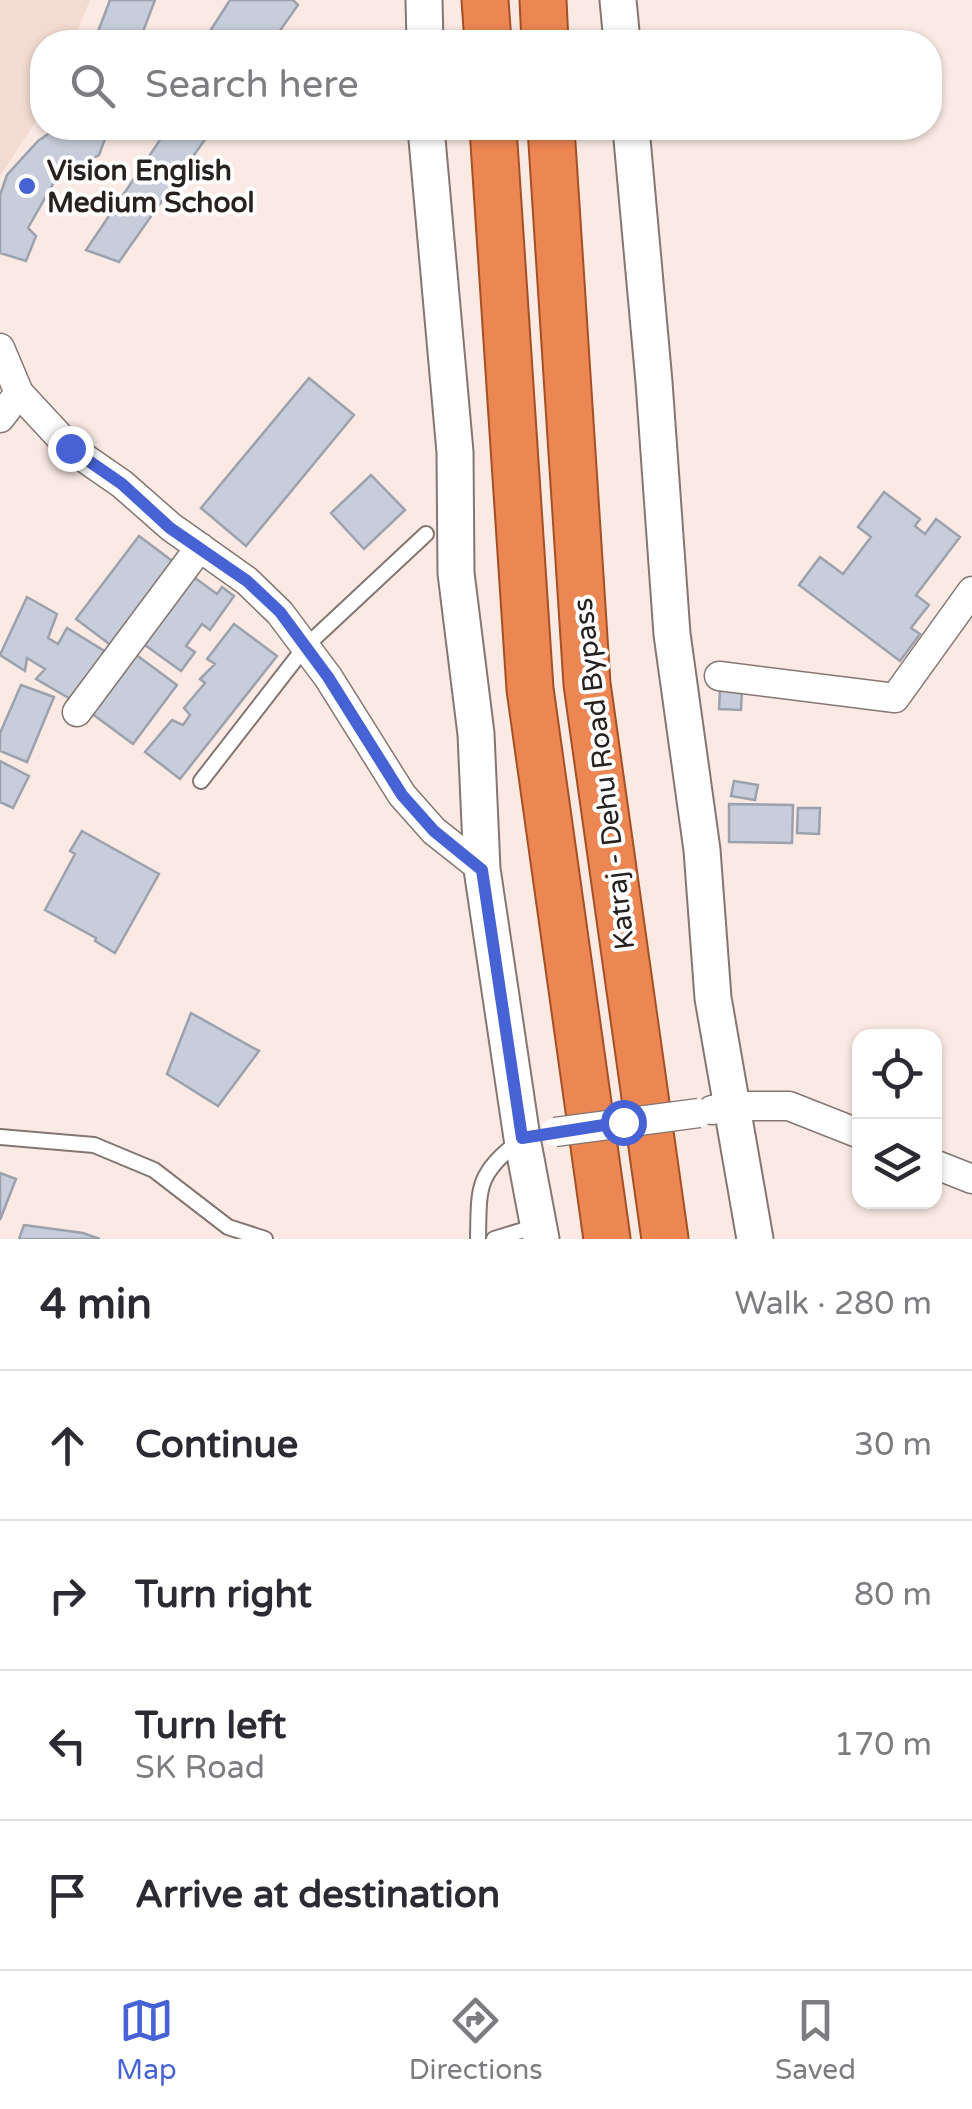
<!DOCTYPE html>
<html lang="en">
<head>
<meta charset="utf-8">
<style>
  :root { --surface:#fff; --page:#f2f2f3; --text:#2b2b33; --muted:#7c7c81; --line:#e1e1e2; --accent:#4762d5 }
  body { margin:0; font-family:"Varela Round",sans-serif; background:var(--page); color:var(--text) }
  .controls { position:absolute; right:30px; bottom:30px; display:grid; overflow:hidden; border-radius:20px; box-shadow:0 2px 8px #0004 }
  .controls button { width:90px; height:90px; display:grid; place-items:center; padding:0; border:0; border-bottom:2px solid var(--line); background:var(--surface); color:var(--text); font:50px sans-serif }
  .stop { position:absolute; width:30px; height:30px; margin:-22px; border:8px solid #4762d5; border-radius:50%; background:#fff }
  .stop.end { background:#4762d5; border-color:#fff; box-shadow:0 2px 10px #0008 }
  .list { margin:0; padding:0; list-style:none }
  h2 { display:flex; justify-content:space-between; align-items:center; height:130px; margin:0; padding:0 40px; font-size:42px }
  h2 small { font-size:32px; font-weight:400; color:var(--muted) }
  .list li { display:grid; grid-template-columns:65px 1fr auto; gap:30px; align-items:center; box-sizing:border-box; height:150px; padding:0 40px; border-top:2px solid var(--line) }
  .list b { display:block; font-size:38px; white-space:nowrap }
  .list p { margin:0; font-size:32px; white-space:nowrap; color:var(--muted) }
  .list em { font-size:32px; font-style:normal; color:var(--muted) }
  .icon { flex:none; width:55px; height:55px; fill:none; stroke:currentColor; stroke-width:2; stroke-linecap:round; stroke-linejoin:round }
  .map { position:relative; flex:none; width:972px; height:1239px; overflow:hidden }
  .search { position:absolute; background:var(--surface); box-shadow:0 2px 8px #0004; left:30px; right:30px; top:30px; height:110px; display:flex; align-items:center; gap:25px; box-sizing:border-box; padding:0 35px; border-radius:40px; color:var(--muted); font-size:38px }
  .sheet { height:730px; background:var(--surface) }
  nav { display:flex; justify-content:space-around; align-items:center; box-sizing:border-box; height:140px; border-top:2px solid var(--line); background:var(--surface); font-size:28px; color:var(--muted) }
  nav a { display:grid; justify-items:center; gap:5px }
  nav .on { color:var(--accent) }
  .map>svg:first-child { display:block }
  .built { fill:#f3dbd1 }
  .building { fill:#c7cdda; stroke:#9ca1ae; stroke-width:2.5 }
  .lines { fill:none; stroke-linecap:round; stroke-linejoin:round }
  .service-casing { stroke:#847670; stroke-width:18 }
  .minor-casing { stroke:#847670; stroke-width:31 }
  .tertiary-casing { stroke:#847670; stroke-width:39 }
  .trunk-casing { stroke:#a45024; stroke-width:49 }
  .service { stroke:#fff; stroke-width:14 }
  .minor { stroke:#fff; stroke-width:28 }
  .tertiary { stroke:#fff; stroke-width:35 }
  .trunk { stroke:#ec8652; stroke-width:45 }
  .minor-bridge-casing { stroke:#847670; stroke-width:31; stroke-linecap:butt }
  .minor-bridge { stroke:#fff; stroke-width:28 }
  .route { stroke:#4762d5; stroke-width:12 }
  .poi-dot { fill:#4762d5; stroke:#fff; stroke-width:4 }
  .labels { text-anchor:middle; stroke-width:8; stroke-linejoin:round; paint-order:stroke }
  .poi-label { font-size:28px; font-weight:bold; fill:#27221f; stroke:#fff; text-anchor:start }
  .street-label { font-size:28px; fill:#27221f; stroke:#fff }
</style>
</head>
<body>
<div class="map">
<svg width="972" height="1239" viewBox="0 0 972 1239">
  <rect width="100%" height="100%" fill="#fbeae4"/>
  <path class="built" d="M0,0H90L73,42H42V112L0,176Z"/>
  <path class="building" d="M110,0H155L139,42H94Z
    M230,0H293L298,5L272,42H203Z
    M57,128H109L99,155L57,177L28,228L36,236L26,261L0,253V195L7,175L38,141Z
    M168,128H213L119,262L86,250Z
    M309,378L354,415L246,546L201,508Z
    M371,475L405,510L364,549L331,513Z
    M884,492L920,519L915,526L925,534L936,519L960,537L916,595L929,605L911,628L920,634L900,661L799,585L820,557L843,574L871,537L858,527Z
    M139,536L175,563L112,646L76,619Z
    M191,575L217,594L222,587L234,596L210,630L202,624L186,646L195,652L181,671L138,640Z
    M27,597L57,614L48,638L58,644L67,628L106,652L74,701L36,679L45,669L27,658L25,671L0,655Z
    M234,624L277,656L180,779L145,752L172,720L183,725L190,715L184,708L205,683L200,679L215,664L207,659Z
    M131,651L177,685L133,744L87,710Z
    M21,685L54,697L27,762L0,751V733Z
    M720,688L742,689L741,710L719,709Z
    M0,761L29,776L13,808L0,802Z
    M734,781L758,785L755,800L731,796Z
    M729,804L793,805L792,843L729,842Z
    M798,808H820L819,834L797,833Z
    M82,831L159,874L115,953L95,941L96,938L45,910L75,854L70,851Z
    M191,1013L259,1051L218,1106L167,1074Z
    M0,1173L16,1179L0,1220Z
    M24,1225L83,1233L100,1239H19Z"/>
  <g class="lines">
    <defs>
      <path id="service" d="M201,781L305,647L426,534
        M0,1137L94,1145L154,1170L228,1227L265,1239
        M478,1239C479,1187 476,1175 519,1141
        M494,1239L537,1226"/>
      <path id="minor" d="M0,348L19,393L70,448L122,484L171,527L247,581L280,613L328,677L402,795L434,831L482,869
        M0,418L19,393
        M719,676L895,698L972,591
        M77,712L200,547
        M712,1110L732,1106H789L860,1134
        M934,1164L972,1179"/>
      <path id="tertiary" d="M424,0L425,42
        M618,0L622,42
        M426,128L455,452L456,573L476,734L482,869L522,1138L541,1239
        M631,128L654,382L672,634L702,850L713,998L755,1239"/>
      <path id="trunk" d="M485,0L488,42
        M543,0L545,42
        M493,128L530,689L607,1239
        M551,128L587,684L665,1239"/>
    </defs>
    <use href="#service" class="service-casing"/>
    <use href="#minor" class="minor-casing"/>
    <use href="#tertiary" class="tertiary-casing"/>
    <use href="#trunk" class="trunk-casing"/>
    <use href="#service" class="service"/>
    <use href="#minor" class="minor"/>
    <use href="#tertiary" class="tertiary"/>
    <use href="#trunk" class="trunk"/>
    <defs>
      <path id="minor-bridge" d="M555,1132L699,1113"/>
    </defs>
    <use href="#minor-bridge" class="minor-bridge-casing"/>
    <use href="#minor-bridge" class="minor-bridge"/>
  </g>
  <g class="lines">
    <path class="route" d="M70,448L122,484L170,528L247,581L280,612L328,677L402,795L434,831L482,870L522,1138L623,1122"/>
  </g>
  <circle class="poi-dot" cx="27" cy="186" r="10"/>
  <g class="labels">
    <g class="poi-label">
      <text x="47" y="180">Vision English<tspan x="47" dy="32">Medium School</tspan></text>
    </g>
    <g class="street-label">
      <text transform="translate(603 774) rotate(-97)" y="10">Katraj - Dehu Road Bypass</text>
    </g>
  </g>
</svg>
<div class="controls">
<button><svg class="icon" aria-label="locate" viewBox="0 0 24 24"><circle cx="12" cy="12" r="6"/><path d="M12 2v4M12 18v4M2 12h4M18 12h4"/></svg></button>
<button><svg class="icon" aria-label="layers" viewBox="0 0 24 24"><path d="M12 4l9 5-9 5-9-5zM3 14l9 5 9-5"/></svg></button>
</div>
<div class="stop" style="left:623px;top:1122px"></div>
<div class="stop end" style="left:70px;top:448px"></div>
<div class="search"><svg class="icon" aria-label="search" viewBox="0 0 24 24"><circle cx="10" cy="10" r="6"/><path d="M15 15l6 6"/></svg>Search here</div>
</div>
<section class="sheet">
<h2>4 min<small>Walk · 280 m</small></h2>
<ul class="list">
<li><svg class="icon" aria-label="ahead" viewBox="0 0 24 24"><path d="M12 20V5M6 11l6-6 6 6"/></svg><div><b>Continue</b></div><em>30 m</em></li>
<li><svg class="icon" aria-label="right" viewBox="0 0 24 24"><path d="M7 20v-9h11M14 6l5 5-5 5"/></svg><div><b>Turn right</b></div><em>80 m</em></li>
<li><svg class="icon" aria-label="left" viewBox="0 0 24 24"><path d="M17 20v-9H6M10 6l-5 5 5 5"/></svg><div><b>Turn left</b><p>SK Road</p></div><em>170 m</em></li>
<li><svg class="icon" aria-label="arrive" viewBox="0 0 24 24"><path d="M6 21V4h12l-3 4 3 4H6"/></svg><div><b>Arrive at destination</b></div></li>
</ul>
</section>
<nav>
<a class="on"><svg class="icon" aria-label="map" viewBox="0 0 24 24"><path d="M3 6l6-2 6 2 6-2v14l-6 2-6-2-6 2zM9 4v14M15 6v14"/></svg>Map</a>
<a><svg class="icon" aria-label="directions" viewBox="0 0 24 24"><path d="M12 3l9 9-9 9-9-9zM9 14v-3h6M13 9l2 2-2 2"/></svg>Directions</a>
<a><svg class="icon" aria-label="saved" viewBox="0 0 24 24"><path d="M7 4h10v16l-5-4-5 4z"/></svg>Saved</a>
</nav>
</body>
</html>
